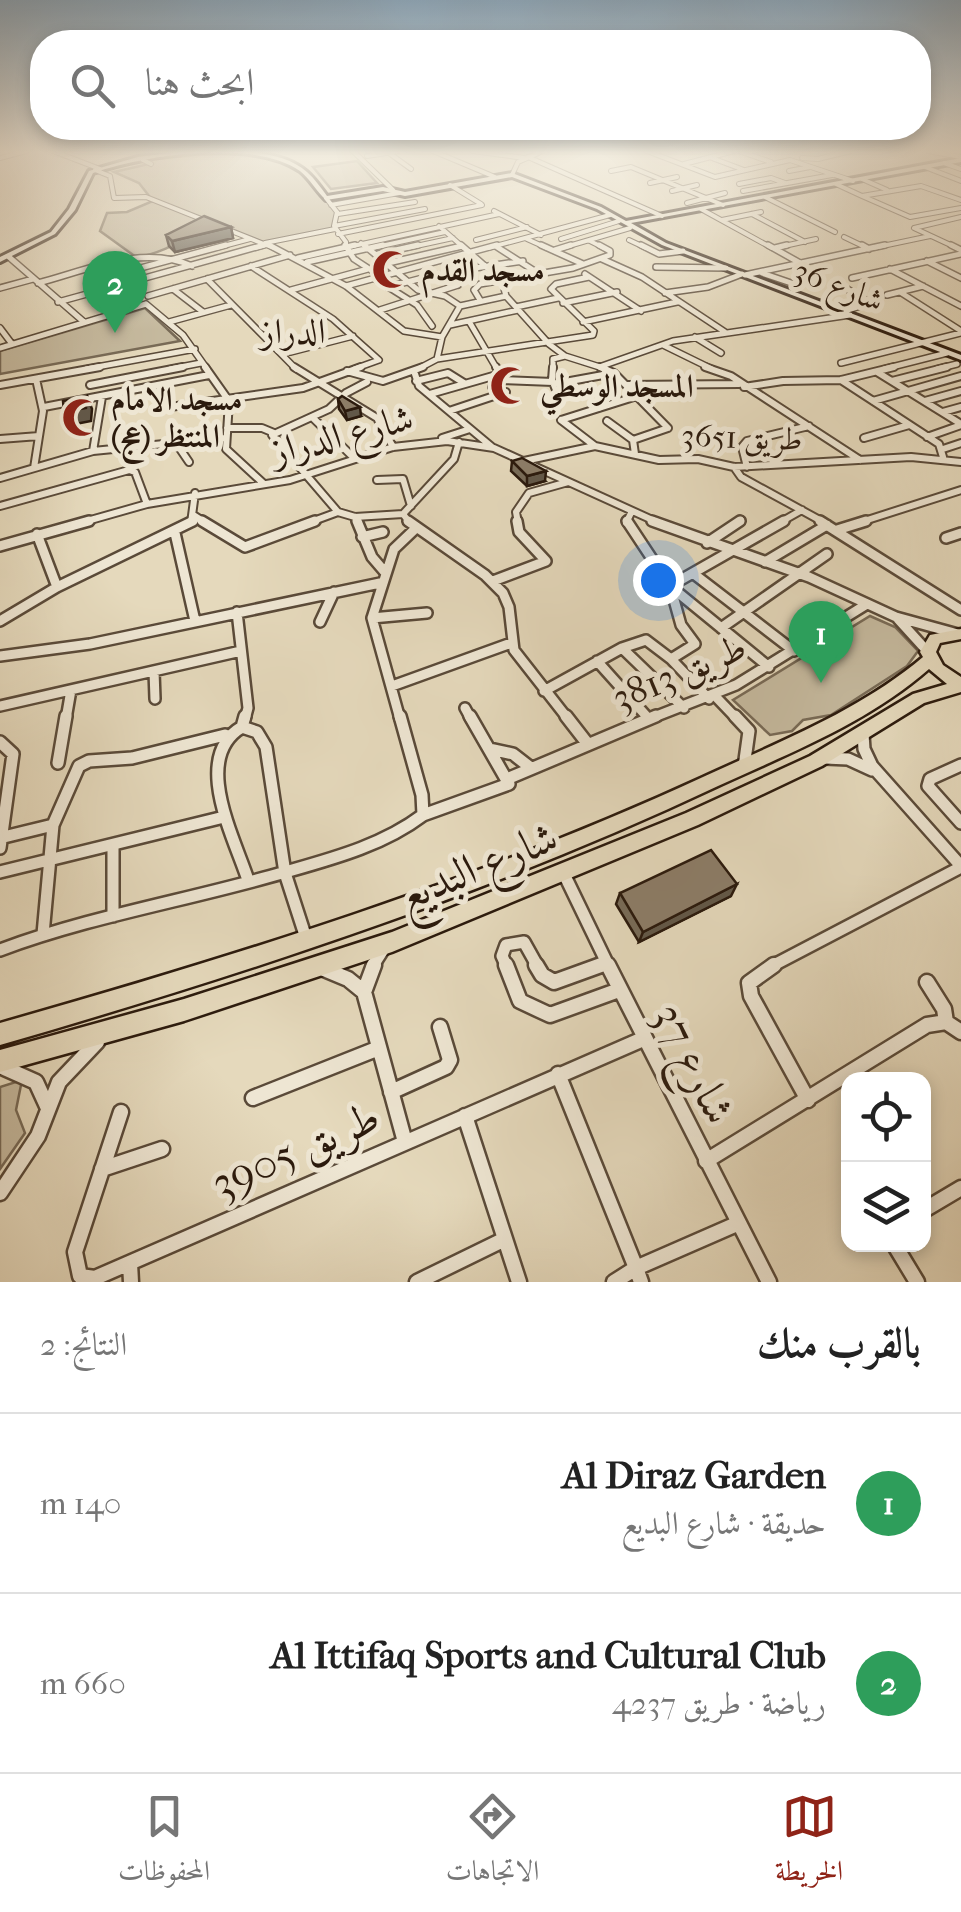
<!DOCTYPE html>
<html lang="ar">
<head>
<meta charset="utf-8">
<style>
  :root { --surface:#fff; --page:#f6f6f6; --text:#222; --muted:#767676; --line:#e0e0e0; --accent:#8f2418 }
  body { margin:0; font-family:"IM FELL French Canon",Amiri,serif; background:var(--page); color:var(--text); direction:rtl }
  .controls { position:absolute; right:30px; bottom:30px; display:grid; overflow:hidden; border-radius:20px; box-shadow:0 5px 15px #0003 }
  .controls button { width:90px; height:90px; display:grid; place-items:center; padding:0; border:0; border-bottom:2px solid var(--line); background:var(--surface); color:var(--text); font:50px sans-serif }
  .you { position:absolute; left:658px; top:580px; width:35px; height:35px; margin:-25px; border:8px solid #fff; border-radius:50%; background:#1a73e8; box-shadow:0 0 0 15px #1a73e833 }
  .badge { display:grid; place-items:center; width:65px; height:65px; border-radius:50%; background:var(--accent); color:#fff; font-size:32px; font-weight:700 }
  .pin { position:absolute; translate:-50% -82px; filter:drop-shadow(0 2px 5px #0008) }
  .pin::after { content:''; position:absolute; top:52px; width:35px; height:30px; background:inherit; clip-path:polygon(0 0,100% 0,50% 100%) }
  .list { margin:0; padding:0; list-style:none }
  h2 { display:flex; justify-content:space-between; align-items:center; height:130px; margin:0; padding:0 40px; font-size:42px }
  h2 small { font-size:32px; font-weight:400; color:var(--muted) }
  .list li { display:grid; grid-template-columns:65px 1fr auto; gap:30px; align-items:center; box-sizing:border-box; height:180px; padding:0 40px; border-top:2px solid var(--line) }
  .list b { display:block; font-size:38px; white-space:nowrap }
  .list p { margin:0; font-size:32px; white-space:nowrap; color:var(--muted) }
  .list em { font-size:32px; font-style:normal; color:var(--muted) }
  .icon { flex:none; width:55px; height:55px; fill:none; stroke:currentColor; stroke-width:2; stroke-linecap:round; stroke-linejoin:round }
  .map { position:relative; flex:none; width:961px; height:1282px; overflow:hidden; direction:ltr }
  .search { position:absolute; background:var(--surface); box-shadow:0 5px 15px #0003; left:30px; right:30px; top:30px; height:110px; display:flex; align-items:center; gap:25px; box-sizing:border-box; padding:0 35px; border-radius:40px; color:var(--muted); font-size:38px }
  .sheet { height:490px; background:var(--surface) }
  nav { display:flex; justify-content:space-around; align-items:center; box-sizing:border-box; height:140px; border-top:2px solid var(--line); background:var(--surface); font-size:28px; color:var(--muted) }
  nav a { display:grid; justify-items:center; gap:5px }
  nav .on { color:var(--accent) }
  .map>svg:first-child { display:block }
  .green { fill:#c5b99e; stroke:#786a56; stroke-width:2.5 }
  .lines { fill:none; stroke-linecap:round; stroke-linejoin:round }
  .street-far5-casing { stroke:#5a4a39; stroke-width:6 }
  .street-far4-casing { stroke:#5a4a39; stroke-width:8 }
  .street-far3-casing { stroke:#5a4a39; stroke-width:10 }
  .street-far2-casing { stroke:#5a4a39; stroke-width:14 }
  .street-far1-casing { stroke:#5a4a39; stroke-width:16 }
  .street-casing { stroke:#5a4a39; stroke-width:19 }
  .secondary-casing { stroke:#2b1a0d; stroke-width:6 }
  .primary-casing { stroke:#2b1a0d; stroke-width:5 }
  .street-far5 { stroke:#eee6d3; stroke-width:4 }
  .street-far4 { stroke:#eee6d3; stroke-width:5 }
  .street-far3 { stroke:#eee6d3; stroke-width:6 }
  .street-far2 { stroke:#eee6d3; stroke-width:9 }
  .street-far1 { stroke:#eee6d3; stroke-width:11 }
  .street { stroke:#eee6d3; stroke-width:14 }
  .secondary { fill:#eee6d3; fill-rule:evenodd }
  .primary { fill:#e5d9bc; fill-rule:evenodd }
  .wall { fill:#786c59; stroke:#2b1a0d; stroke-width:2.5 }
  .shaded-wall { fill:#625849; stroke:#2b1a0d; stroke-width:2.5 }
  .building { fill:#8c7d68; stroke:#2b1a0d; stroke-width:2.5 }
  .labels { text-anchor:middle; stroke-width:10; stroke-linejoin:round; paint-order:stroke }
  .far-poi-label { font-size:32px; font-weight:bold; fill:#2b1a0d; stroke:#eee6d3; text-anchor:start }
  .far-street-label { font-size:32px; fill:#2b1a0d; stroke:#eee6d3 }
  .far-quarter-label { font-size:35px; fill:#2b1a0d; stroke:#eee6d3 }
  .street-label { font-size:38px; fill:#2b1a0d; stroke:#eee6d3 }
  .near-street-label { font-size:45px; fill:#2b1a0d; stroke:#eee6d3 }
</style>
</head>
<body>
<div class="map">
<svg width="961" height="1282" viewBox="0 0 961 1282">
  <rect width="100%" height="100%" fill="#e5d9bc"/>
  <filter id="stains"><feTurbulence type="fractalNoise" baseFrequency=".002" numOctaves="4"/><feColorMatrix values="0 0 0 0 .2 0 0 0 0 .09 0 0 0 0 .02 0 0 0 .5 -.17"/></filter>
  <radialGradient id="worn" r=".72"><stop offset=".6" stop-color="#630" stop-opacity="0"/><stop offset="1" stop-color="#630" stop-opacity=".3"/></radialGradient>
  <path class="green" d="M228,152L270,158L300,169L338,214L335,229L265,243L214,223C188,236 164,254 136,257L100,231L107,213L127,212L153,201L139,183L114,172L149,164L143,160Z
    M357,161L377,183L331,189L313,167Z
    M145,308L180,341L0,374V351Z
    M870,616L895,627L918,651L907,666L831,715L803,720L792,731L770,735L733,700Z
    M22,1080L16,1110L25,1133L0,1169V1087Z"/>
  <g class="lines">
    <defs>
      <path id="street-far5" d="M53,151L100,169
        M353,151L393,190
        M433,151L495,177
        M473,151L524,158
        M647,151L715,177L790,160L853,181
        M739,151L771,162
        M928,151L961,157
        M389,153L411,169
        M367,156L399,151
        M528,157L662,216
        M0,158L26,151
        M712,158L744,170
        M802,158L818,159L851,151
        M143,160L151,164
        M944,163L961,169
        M684,164L734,151
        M925,167L961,181
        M95,170L110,176L114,198L146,197L274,248
        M611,171L631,167L723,205
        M789,171L810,167
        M512,175L518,162L543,151
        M862,179L887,190
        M650,183L677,177
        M739,184L771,178L785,183
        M836,184L862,196
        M450,185L481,204
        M672,191L697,185
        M743,191L832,175
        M765,197L835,232
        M326,198L337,212L334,226L346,242V248
        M961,200L921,186L862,196L910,217L961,208
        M687,203L725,193
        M331,205L399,193
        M701,209L772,248
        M494,211L541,235
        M338,214L415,202
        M752,214L805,242
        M722,220L761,212
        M334,226L425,209
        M439,226L464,248
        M338,234L482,205
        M844,237L867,248
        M527,239L547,248
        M561,239L619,221
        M476,240L527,227
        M629,240L646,248
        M590,241L604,248
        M265,243L335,229
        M361,243L367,248
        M216,248L250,239
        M255,248L266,245
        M344,248L499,214
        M372,248L445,232
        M407,248L453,238
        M454,248L462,246
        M488,248L610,215
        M562,248L630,228
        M775,248L816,239
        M873,248L930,236
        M957,248L914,228L961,217"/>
      <path id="street-far4" d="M269,245L346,286L404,331L442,337
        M345,245L354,259L380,276
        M364,245L418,290L445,296L460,306L442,337L437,359L418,369
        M461,245L502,281L506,296L549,344L565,356L606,369
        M541,245L583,264
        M641,245L659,254L683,251
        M768,245L800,263
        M862,245L869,249
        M951,245L961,250
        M497,247L541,275
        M775,248L787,245
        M555,250L571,245
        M378,254L418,245
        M9,257L84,322
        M298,258L355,245
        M602,259L642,277L725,332
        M927,261L961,278
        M307,262L383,245
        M388,263L462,246
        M251,266L333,319L379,360L354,369
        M656,267L726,268
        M890,269L961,306
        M454,271L523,261
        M122,273L226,245
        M762,273L797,285
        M585,274L641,311
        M745,275L885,245
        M374,278L417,305L432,326
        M852,278L961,254
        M207,279L296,369
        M38,283C88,270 142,244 192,266
        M839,284L870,303L841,312
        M346,286L497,245
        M388,287L438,274L458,285
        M0,288L33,279
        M173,289L203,312
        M291,290L368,269
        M900,292L961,331
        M665,293L708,287L742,274
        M887,295L923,286
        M148,296L290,255
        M480,300L474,290L480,284L573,268L610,255V251L599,245
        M58,302L264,245
        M563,303L617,292
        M146,304L183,335L207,369
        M460,306L506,296
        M516,307L558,298
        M380,310L458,285
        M169,322L231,305
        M583,322L677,302
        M470,323L497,369
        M450,325L518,310
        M0,328L12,344
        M695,337L721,353
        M663,345L712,369
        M0,348L146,304
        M291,352L353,336
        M437,359L593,335L594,331L551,289L556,284L589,277
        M841,363L961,333
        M602,366L673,341L850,315
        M86,369L195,349
        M170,369L201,363
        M553,369V359L565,356
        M884,369L947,353
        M937,369L957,364"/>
      <path id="street-far3" d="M205,367L229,401L226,449L264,484
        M294,367L377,418L393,447
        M496,367L500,374
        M600,367L614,373L668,428L633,440
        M705,367L731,376L860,460
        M347,371L383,381L423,367
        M877,372L961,424
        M415,374L419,386L492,447
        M502,380L553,382
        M841,380L939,444L943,457
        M416,381L448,373L464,383
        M892,381L947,367
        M367,382L346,393L329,409L272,435L338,512L355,517L403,514
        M554,384L614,373
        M0,385L100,367
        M90,385L183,367
        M627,385L739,384
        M744,387L783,381L841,380L894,367
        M430,394L500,374L502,380L492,387
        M873,401L961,376
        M925,401L961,391
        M44,407L209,375
        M163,408L303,388L361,367
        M549,410L560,400L552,380L553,367
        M449,411L506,392
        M943,412L961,407
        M312,417L354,458
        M561,420L637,396
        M561,420L595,446
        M607,421L633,440L635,454
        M227,428H262L274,433
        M927,437L961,425
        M442,438L470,429
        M864,438L909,425
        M0,439L39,436
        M176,443L189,462
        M943,449L961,443
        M93,451L102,397
        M524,461L595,446L659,460L698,459L734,467L911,457L961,462
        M734,467L741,477L825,523
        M747,467L742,447L747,441L809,426
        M34,468L43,411L36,379
        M0,478L93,451L225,438
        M377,480L403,479L411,506
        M0,506L129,470L135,472L147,504
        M403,514L410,523
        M403,514L454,459L459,442
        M195,516L206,523
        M355,517L358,523
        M80,523L147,504L290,480L393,447L447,441L494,448L659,523
        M191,523L195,493
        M308,523L338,512
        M518,523L516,512L529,493L568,482
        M626,523L631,513
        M736,523L741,520
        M779,523L802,510
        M858,523L961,490"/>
      <path id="street-far2" d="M202,521L245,547L315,521
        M357,521L372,557L384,571
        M408,521L485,575L503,593L509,607L514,650L568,719
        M627,521L670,586L769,667
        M652,521L809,577L896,617L958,634
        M820,521L961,610
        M837,530L866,521
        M175,533L195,621
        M37,534L57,587
        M362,537L383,532
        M946,538L961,533
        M707,543L740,521
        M0,546L89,521
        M765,562L827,525
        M694,574L794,651
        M493,581L546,561L519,532L517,521
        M670,586L784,521
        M671,589L681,625L695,644L671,659
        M237,612L248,708L245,719
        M372,618L427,613
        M898,619L928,652
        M0,621L57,587L193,521
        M320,622L334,592
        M721,628L827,554
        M622,648L684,708
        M0,656L90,644L380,583
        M597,661L649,719
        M154,671L155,699
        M392,686L511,643
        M544,691L622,648L646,640L671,659L709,699
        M715,696L737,719
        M0,706L241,651
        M465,708L471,719
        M66,719L71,690
        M400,719L372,618L394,549L415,529
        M649,719L736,685L867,604"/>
      <path id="street-far1" d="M400,716L422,795L423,815
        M566,716L587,743
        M735,716L749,731L744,767
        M242,727L245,716
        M242,727L257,732L266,747L285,873L306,938
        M242,727C191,757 234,837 248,880
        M863,734L864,749L872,766L961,866
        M0,742L13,754L0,848
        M490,749L513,754L531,768
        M825,758L848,759L872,770
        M58,763L66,716
        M961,765L930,779L928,786L961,823
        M507,779L656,716
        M423,815L509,784L470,716
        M0,838L53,825
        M113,846V916
        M0,872L224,817
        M564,874L609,967
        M43,934L53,825L79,766L89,761L132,758L225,735
        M0,950C91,916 189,900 282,873C331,859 382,846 423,815
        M372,967L383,950
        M507,967L502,956L506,945L524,942L538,967
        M594,967L606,963
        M770,967L961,867"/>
      <path id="street" d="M374,965L364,992L405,1142
        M506,965L520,1001L550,1015L619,990
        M536,965L542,975L554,982L601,965
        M608,965L769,1282
        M774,965L749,983L751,996L808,1100
        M324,969L348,979L364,992
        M927,982L944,1009L946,1022
        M0,1066L36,1082L47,1106
        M558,1074L636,1268L739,1223
        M391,1092L446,1067L450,1060L440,1027
        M253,1098L379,1048
        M121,1112L75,1252L80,1276L95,1278L643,1039
        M465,1116L519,1282
        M706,1161L927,1025L946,1022L961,1032
        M102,1169L162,1149
        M0,1193L38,1136L59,1082L97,1042
        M924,1210L961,1188
        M894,1244L917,1282
        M130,1263L131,1282
        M417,1282L505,1239
        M614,1282L636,1268L641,1282"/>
      <path id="secondary" d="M184,151C221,151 277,146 307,172C315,179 321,188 327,196L383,187L405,192L512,173L601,207L626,221L961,158V162L631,223L666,243L961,355V360L662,245L597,209L512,177L405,196L383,191L326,200C317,192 310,179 300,171C252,138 145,155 93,173L75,210L55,234L0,262V257L51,232L69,209L89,171L138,157Z"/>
      <path id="primary" d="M961,629V639L940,643L936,652L943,665L961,677V692L924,703L822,766L698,825L392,952L184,1021L0,1072V1050L184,999L392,932L686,813L810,756L913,694L947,684L929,669C869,722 790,753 718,786C487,895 245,974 0,1045V1023C239,955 477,881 703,777C779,742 859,711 923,657L920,652L930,635Z"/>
    </defs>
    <use href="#street-far5" class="street-far5-casing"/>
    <use href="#street-far4" class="street-far4-casing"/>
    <use href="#street-far3" class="street-far3-casing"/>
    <use href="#street-far2" class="street-far2-casing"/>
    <use href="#street-far1" class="street-far1-casing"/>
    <use href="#street" class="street-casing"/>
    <use href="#secondary" class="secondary-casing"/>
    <use href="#primary" class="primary-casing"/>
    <use href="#street-far5" class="street-far5"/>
    <use href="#street-far4" class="street-far4"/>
    <use href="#street-far3" class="street-far3"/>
    <use href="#street-far2" class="street-far2"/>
    <use href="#street-far1" class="street-far1"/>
    <use href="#street" class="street"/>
    <use href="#secondary" class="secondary"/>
    <use href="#primary" class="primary"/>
  </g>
  <path class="wall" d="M231,227L233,238L175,252L169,246L166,235Z
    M338,399L361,416L347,420L339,409Z
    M512,461L545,481L527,486L511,471Z
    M620,893L731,896L639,942L616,904Z"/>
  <path class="shaded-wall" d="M231,227L233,238L175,252L172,241Z
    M87,396L92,409L91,421L70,425L64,412Z
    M360,407L361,416L347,420L345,411Z
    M546,471L545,481L527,486V476Z
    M737,884L731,896L639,942L643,932Z"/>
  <path class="building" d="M204,216L231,227L172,241L166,235Z
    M87,396L86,408L64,412L63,401Z
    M342,396L360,407L345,411L338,399Z
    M522,458L546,471L527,476L512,461Z
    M711,850L737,884L643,932L620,893Z"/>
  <linearGradient id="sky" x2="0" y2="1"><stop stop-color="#8da9be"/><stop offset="0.46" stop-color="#f3eee1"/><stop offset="1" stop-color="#f3eee1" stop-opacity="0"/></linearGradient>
  <rect width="961" height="331" fill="url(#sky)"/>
  <defs>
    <symbol id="mosque-bare" viewBox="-9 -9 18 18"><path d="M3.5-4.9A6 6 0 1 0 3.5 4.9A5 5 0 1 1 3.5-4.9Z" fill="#8f2418" stroke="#eee6d3" stroke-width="2.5" paint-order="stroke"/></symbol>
  </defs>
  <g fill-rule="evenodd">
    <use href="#mosque-bare" x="364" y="242" width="55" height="55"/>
    <use href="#mosque-bare" x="482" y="358" width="55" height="55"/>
    <use href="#mosque-bare" x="54" y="390" width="55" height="55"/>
  </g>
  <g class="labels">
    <g class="far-poi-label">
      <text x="421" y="281">مسجد القدم</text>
      <text x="540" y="397">المسجد الوسطي</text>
      <text x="111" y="410">مسجد الامام<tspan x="111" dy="37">المنتظر (عج)</tspan></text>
    </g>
    <g class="far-street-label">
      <text transform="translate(839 285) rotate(21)" y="11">شارع 36</text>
      <text transform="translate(742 437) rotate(2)" y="11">طريق 3651</text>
    </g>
    <g class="far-quarter-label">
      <text x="293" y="343">الدراز</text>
    </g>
    <g class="street-label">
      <text transform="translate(342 434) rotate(-14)" y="13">شارع الدراز</text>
      <text transform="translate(679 672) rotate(-23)" y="13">طريق 3813</text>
    </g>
    <g class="near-street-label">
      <text transform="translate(477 865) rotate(-22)" y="16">شارع البديع</text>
      <text transform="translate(695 1063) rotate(63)" y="16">شارع 37</text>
      <text transform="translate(295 1149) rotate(-24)" y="16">طريق 3905</text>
    </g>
  </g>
  <rect width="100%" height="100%" filter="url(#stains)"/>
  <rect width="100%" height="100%" fill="url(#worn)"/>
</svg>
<div class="controls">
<button><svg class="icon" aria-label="locate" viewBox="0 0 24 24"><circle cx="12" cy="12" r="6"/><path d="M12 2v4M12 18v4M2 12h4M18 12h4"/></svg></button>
<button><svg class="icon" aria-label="layers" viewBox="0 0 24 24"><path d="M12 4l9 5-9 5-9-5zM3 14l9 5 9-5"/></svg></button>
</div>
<div class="you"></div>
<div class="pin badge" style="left:821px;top:683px;background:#2e9e5b">1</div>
<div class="pin badge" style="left:115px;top:333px;background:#2e9e5b">2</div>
<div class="search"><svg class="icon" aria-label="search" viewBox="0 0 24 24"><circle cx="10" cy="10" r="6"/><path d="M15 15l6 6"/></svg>ابحث هنا</div>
</div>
<section class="sheet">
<h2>بالقرب منك<small>النتائج: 2</small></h2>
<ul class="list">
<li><span class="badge" style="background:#2e9e5b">1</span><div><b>Al Diraz Garden</b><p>حديقة · شارع البديع</p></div><em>140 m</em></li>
<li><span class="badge" style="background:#2e9e5b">2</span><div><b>Al Ittifaq Sports and Cultural Club</b><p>رياضة · طريق 4237</p></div><em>660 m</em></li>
</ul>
</section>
<nav>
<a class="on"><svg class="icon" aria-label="map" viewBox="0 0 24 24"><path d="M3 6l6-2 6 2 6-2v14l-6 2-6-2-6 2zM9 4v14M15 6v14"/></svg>الخريطة</a>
<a><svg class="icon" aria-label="directions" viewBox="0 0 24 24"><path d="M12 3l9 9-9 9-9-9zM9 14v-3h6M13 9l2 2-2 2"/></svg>الاتجاهات</a>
<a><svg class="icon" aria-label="saved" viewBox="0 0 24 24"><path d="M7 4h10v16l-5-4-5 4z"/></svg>المحفوظات</a>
</nav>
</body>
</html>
